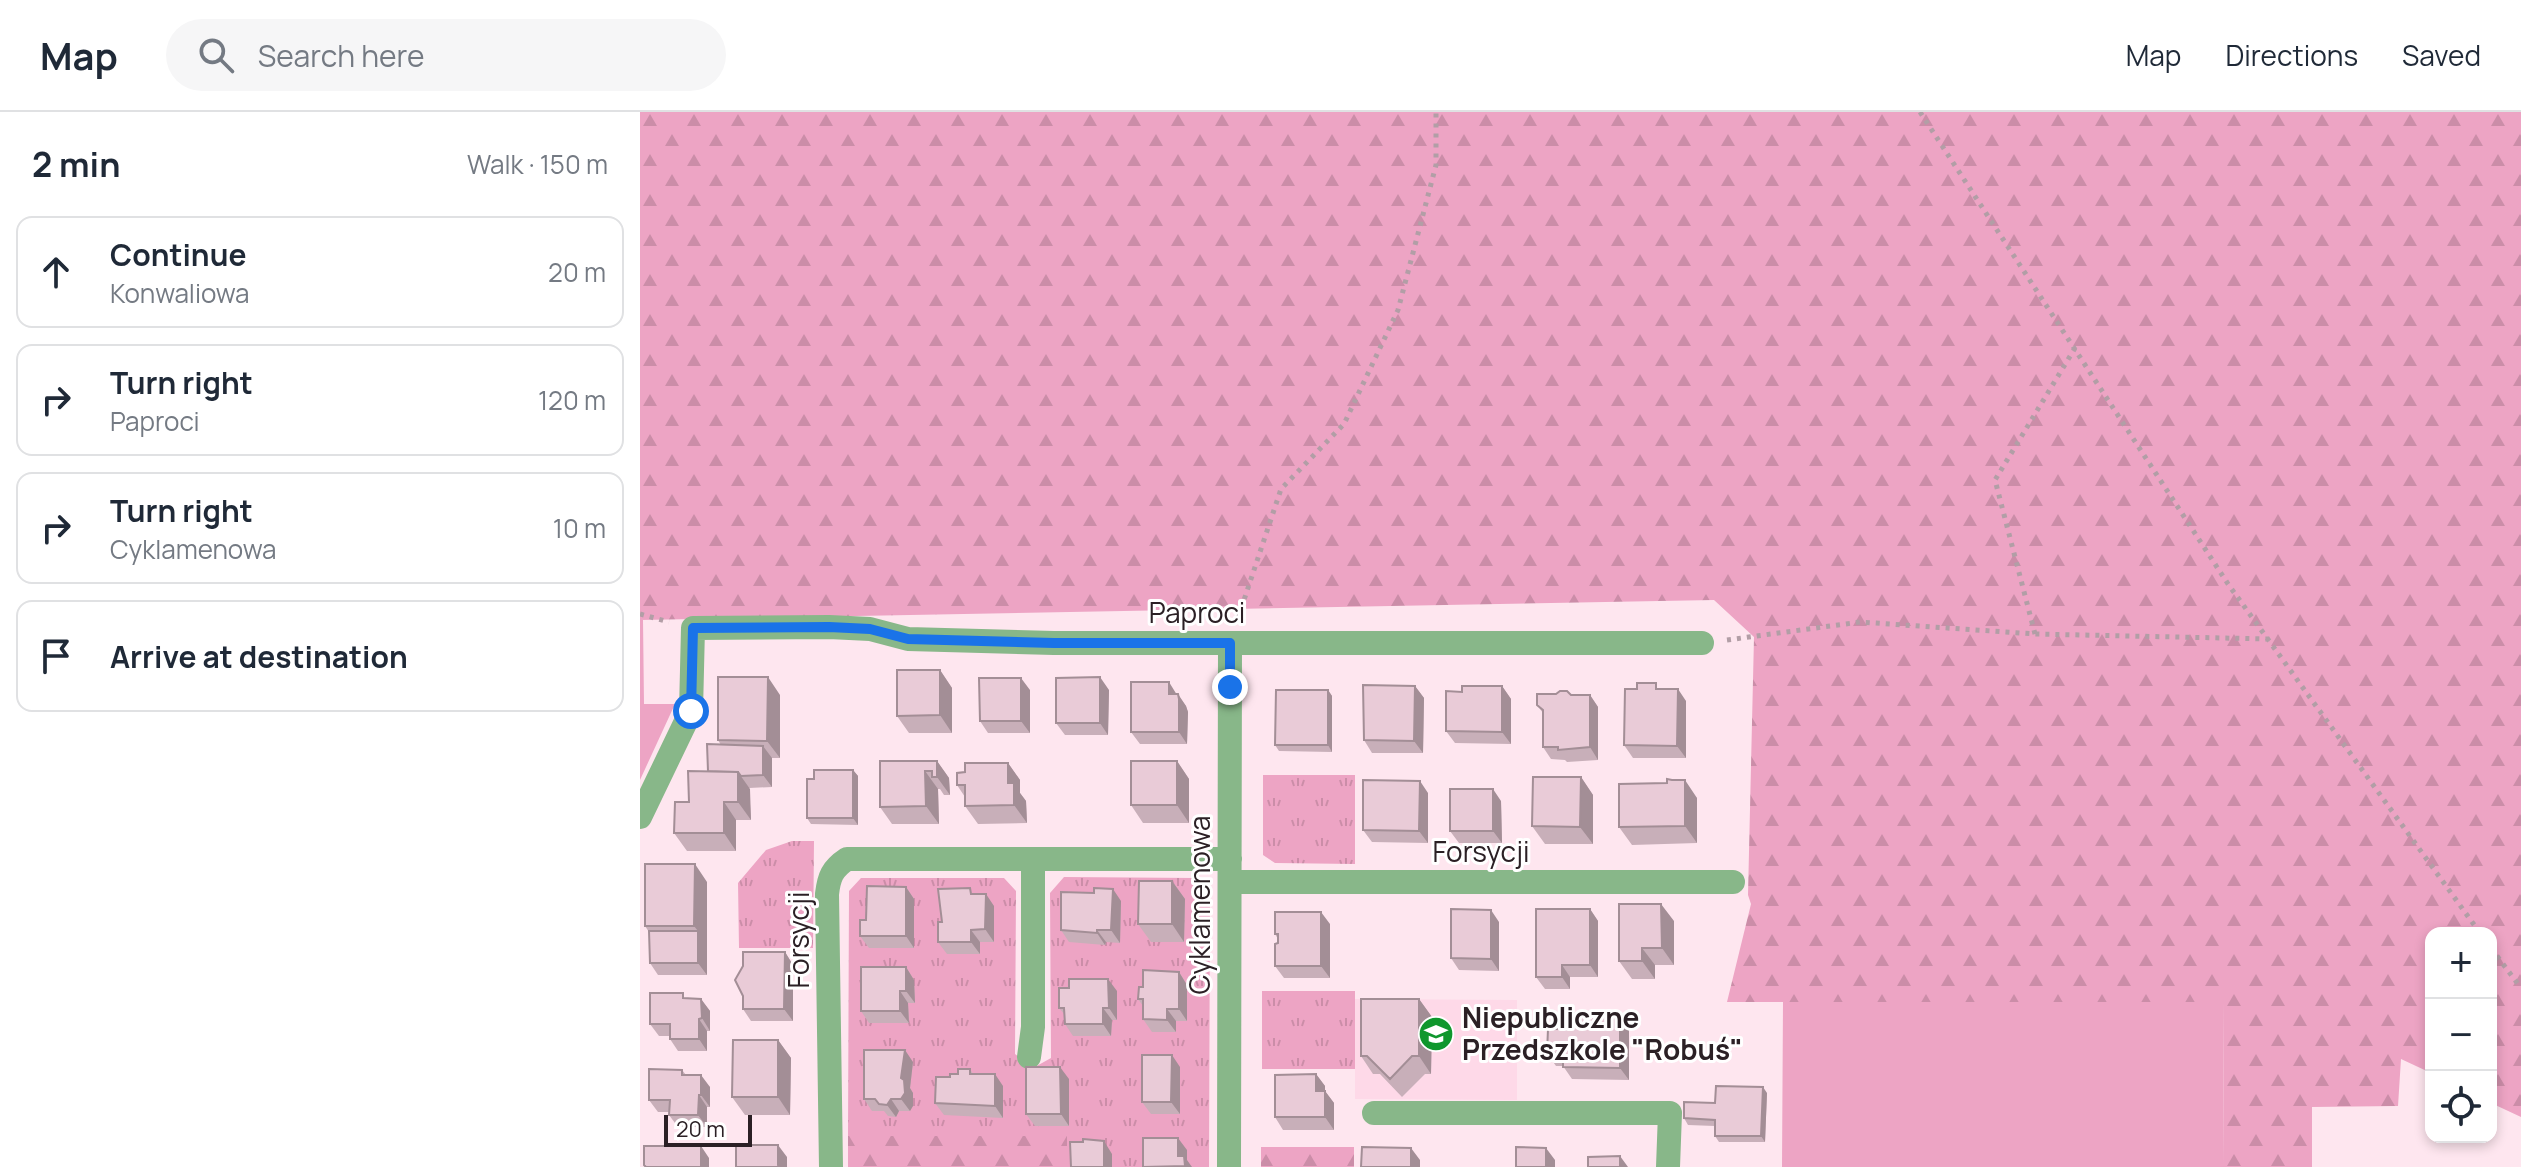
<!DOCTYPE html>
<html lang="en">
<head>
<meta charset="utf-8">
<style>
  :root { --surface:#fff; --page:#f6f6f7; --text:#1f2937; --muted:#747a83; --line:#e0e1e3 }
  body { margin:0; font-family:Manrope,sans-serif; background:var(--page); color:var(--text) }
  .controls { position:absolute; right:24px; bottom:24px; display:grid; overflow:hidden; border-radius:16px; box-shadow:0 4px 12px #0003 }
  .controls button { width:72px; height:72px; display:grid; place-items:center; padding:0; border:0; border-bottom:2px solid var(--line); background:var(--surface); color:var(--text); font:40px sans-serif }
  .scale { position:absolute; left:24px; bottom:20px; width:88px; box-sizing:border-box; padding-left:8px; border:4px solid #2b2025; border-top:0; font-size:22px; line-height:28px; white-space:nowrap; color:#2b2025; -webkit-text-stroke:6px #fff; paint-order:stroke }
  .stop { position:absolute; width:24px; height:24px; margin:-18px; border:6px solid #1a73e8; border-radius:50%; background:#fff }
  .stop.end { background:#1a73e8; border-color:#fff; box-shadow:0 2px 8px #0008 }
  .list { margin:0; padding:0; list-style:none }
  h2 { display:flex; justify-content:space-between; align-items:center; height:104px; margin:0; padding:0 32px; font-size:34px }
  h2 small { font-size:26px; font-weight:400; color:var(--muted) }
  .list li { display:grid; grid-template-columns:52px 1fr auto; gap:24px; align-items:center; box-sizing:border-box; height:112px; margin:0 16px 16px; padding:0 16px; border:2px solid var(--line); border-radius:16px }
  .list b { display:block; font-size:30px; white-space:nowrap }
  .list p { margin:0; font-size:26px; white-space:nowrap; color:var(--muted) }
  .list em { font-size:26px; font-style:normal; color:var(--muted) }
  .icon { flex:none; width:44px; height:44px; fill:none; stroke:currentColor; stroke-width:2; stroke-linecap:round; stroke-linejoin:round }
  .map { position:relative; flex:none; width:1881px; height:1055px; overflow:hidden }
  header { display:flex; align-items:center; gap:48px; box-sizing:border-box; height:112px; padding:0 40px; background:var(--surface); border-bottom:2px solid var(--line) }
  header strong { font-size:38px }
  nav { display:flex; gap:44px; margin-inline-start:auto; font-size:28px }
  .search { width:560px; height:72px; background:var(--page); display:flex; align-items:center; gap:20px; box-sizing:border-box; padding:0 28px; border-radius:44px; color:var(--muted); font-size:30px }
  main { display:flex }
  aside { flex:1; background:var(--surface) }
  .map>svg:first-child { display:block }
  .built { fill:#fed9e8 }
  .grass { fill:url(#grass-tufts) }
  .forest { fill:url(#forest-firs) }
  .garden { fill:#eda4c4 }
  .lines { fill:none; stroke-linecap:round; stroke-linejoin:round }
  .path { stroke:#b29ea6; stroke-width:5; stroke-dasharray:4 6; stroke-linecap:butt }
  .minor { stroke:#88b789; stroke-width:24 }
  .wall { fill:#c8afb9 }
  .shaded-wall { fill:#a38e96 }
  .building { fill:#e9cbd7; stroke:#a38e96; stroke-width:2 }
  .route { stroke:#1a73e8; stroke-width:10 }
  .labels { text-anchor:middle; stroke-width:6; stroke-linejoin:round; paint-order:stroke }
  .street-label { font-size:28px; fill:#2b2025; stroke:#fff }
  .poi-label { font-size:28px; font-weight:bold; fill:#2b2025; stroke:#fff; text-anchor:start }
</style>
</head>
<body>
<header>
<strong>Map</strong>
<div class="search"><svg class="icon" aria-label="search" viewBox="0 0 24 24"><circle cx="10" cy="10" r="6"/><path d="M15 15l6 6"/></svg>Search here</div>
<nav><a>Map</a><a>Directions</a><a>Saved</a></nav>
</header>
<main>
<aside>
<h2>2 min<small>Walk · 150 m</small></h2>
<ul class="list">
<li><svg class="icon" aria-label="ahead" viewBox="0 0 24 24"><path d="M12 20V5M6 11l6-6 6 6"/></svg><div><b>Continue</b><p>Konwaliowa</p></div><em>20 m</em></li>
<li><svg class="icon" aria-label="right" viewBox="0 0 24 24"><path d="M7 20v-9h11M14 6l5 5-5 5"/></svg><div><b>Turn right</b><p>Paproci</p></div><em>120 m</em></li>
<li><svg class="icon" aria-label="right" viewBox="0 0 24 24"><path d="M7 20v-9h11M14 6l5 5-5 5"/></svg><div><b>Turn right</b><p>Cyklamenowa</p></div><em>10 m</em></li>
<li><svg class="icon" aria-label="arrive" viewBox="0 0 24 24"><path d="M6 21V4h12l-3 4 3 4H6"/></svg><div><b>Arrive at destination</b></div></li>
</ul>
</aside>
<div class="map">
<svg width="1881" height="1055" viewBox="0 0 1881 1055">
  <defs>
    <pattern id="grass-tufts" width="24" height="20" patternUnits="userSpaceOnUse" patternTransform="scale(2)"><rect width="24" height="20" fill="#eda4c4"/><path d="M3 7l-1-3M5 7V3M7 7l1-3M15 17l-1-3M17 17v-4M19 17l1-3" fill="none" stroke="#cb8da8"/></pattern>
    <pattern id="forest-firs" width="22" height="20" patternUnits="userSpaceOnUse" patternTransform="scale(2)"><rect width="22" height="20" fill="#eda4c4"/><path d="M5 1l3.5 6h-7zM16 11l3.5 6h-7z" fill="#cb8da8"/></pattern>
  </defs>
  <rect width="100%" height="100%" fill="#fee6ef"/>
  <path class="built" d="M715,887L877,888V988L715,987Z"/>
  <path class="grass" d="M623,663H715V752L635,751L623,743Z
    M152,729H174L173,836H99L98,771L126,738Z
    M424,765L556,766L570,779L569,1055H427V1025L208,1024L209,779L221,766H364L376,779L375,942L393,956L411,946L410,781Z
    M622,879H715V957H622Z"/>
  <path class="forest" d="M0,0H1881V1005L1851,991V821H1791V961L1761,947L1758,994L1672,995V1055H1583L1584,890H1087L1111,792L1108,783L1114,525L1074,488L0,508Z
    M208,1024H427V1055H208Z
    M621,1035H714V1055H621Z"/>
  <path class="garden" d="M0,508H3L4,592H35L0,668Z
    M1143,890H1584L1583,1055H1142Z"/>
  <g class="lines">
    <path class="path" d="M1280,0L1588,472L1840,821
      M0,502L29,510
      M598,506L641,377L704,312L758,198L796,53V0
      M1395,522L1355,368L1435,236
      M1087,528L1220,510L1395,522L1630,527
      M1851,836L1881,876"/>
    <path class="minor" d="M0,705L51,599L53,516L189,515L230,517L268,527L414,531H1062
      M590,770H1093
      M389,945L393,915V748
      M734,1001H1030L1028,1055
      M191,1055L187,782C189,765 192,757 207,747H590
      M589,1055L590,531"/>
  </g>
  <path class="wall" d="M300,558L312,576V621H269L257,604Z
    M775,574L784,586L783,641H732L724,628Z
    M862,574L871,587V632L815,631L806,619Z
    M1020,577L1046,589V646H993L984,633Z
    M390,578V621H348L340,609Z
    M469,578L468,623H425L416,611Z
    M688,578L692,584V640L639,639L635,633Z
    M537,582L546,594L548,600L547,632H500L491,620Z
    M140,583V646H132V675L109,676L111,708H96V739H47L34,721L49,690L68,659L81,633L78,628Z
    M931,583H950L958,595V648L927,650L925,648L911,647L903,635V601L897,593Z
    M297,649L309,666L310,683H304L300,677H298L299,712H252L240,695Z
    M537,649L549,667V711H503L491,693Z
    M368,651L380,668V681L386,689L387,711L338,712L325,694V685L317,673L325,660Z
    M213,658L218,664V713L171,712L167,706L174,667Z
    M941,665L953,683V732H905L892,714Z
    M1027,671L1057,686V731L992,733L979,715Z
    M788,681V731L732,730L723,718Z
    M861,689L862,731H819L810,719Z
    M532,769L545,787L544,830H511L498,812Z
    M67,770V863H18L10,851L9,820L5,814Z
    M266,775L274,787V836H229L220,824L226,808Z
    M334,782L354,794V830H340V842H307L298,830L302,810Z
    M481,789L480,831L466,830L465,833L429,830L421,818Z
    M950,797L958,809V865H930V877H905L896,865Z
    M1034,809V853H1015V867H992L979,849Z
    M859,810V859L819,858L811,846Z
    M690,812V866H644L635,854L638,827L635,822Z
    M145,840L153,853V909H111L103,897Z
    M266,855L274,868L275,891H268L269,911H229L221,899Z
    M539,860L547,873V909H536V920H512L503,907V894L498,887L503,875Z
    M477,879V908H472L471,924H433L425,912V903L419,896Z
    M46,886L61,887L70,899V919H67V939H38L30,927V924H19L10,912Z
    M779,887L792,905L791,962H785L762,985L740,962H733L721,944Z
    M980,902L989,914V968L932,967L923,954H916L907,941L923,917Z
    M138,928L151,946L150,1003H105L92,985Z
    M273,950L270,976L273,981V994L270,999H259L256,1005L248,1004L244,999H232L224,987Z
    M540,955V1002H511L502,990Z
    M330,957L333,962L363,974V1006L304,1003L295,991L310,965Z
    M42,958L46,963L70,975V995H67V1015H38L29,1003V1000H18L9,988Z
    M676,962L685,974V979L694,991V1018H643L635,1005Z
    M429,967V1014H395L386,1002Z
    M1127,981L1125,1030H1079L1075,1024V1014L1048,1013L1044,1006L1075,991Z"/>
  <path class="shaded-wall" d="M300,558L312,576V621L300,603Z
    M128,565L140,583V646L127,629Z
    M460,565L469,578L468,623L460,611Z
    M381,566L390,578V621L381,609Z
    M529,570L537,583L529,582Z
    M775,574L784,586L783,641L774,629Z
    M862,574L871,587V632L862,620Z
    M1038,577L1046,589V646L1037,634Z
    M688,578L692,584V640L688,633Z
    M538,582L546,594L548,600L547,632L539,620Z
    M950,583L958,595V648L950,635Z
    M123,634L132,646V675L123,663Z
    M297,649L309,666L310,683L297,665Z
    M537,649L549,667V711L537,693Z
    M368,651L380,668V681L386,689L387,711L374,693L368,671Z
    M213,658L218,664V713L213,706Z
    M285,659L298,677L299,712L286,694Z
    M98,660L110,677L111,708L98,690Z
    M941,665L953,683V732L940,715Z
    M1045,668L1057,686V731L1045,714Z
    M780,669L788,681V731L779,719Z
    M853,677L861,689L862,731L853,719Z
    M84,690L96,708V739L84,721Z
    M55,752L67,770V863L58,851V819L54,814Z
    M532,769L545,787L544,830L532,812Z
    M266,775L274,787V836L266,824Z
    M473,777L481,789L480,831L471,818Z
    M346,782L354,794V830L345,817Z
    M1021,792L1034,809V853L1022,836Z
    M950,797L958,809V865L950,853Z
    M851,798L859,810V859L851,847Z
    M681,800L690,812V866L681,854Z
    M331,818L340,830V842L331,830Z
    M457,818L466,830L465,833L457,821Z
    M1002,836L1015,853V867L1002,849Z
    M145,840L153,853V909L144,897Z
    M922,853L930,865V877L922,865Z
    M266,855L274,868L275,891L266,879Z
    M539,860L547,873V909L539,897Z
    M468,867L477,879V908L469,896Z
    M260,879L268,891L269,911L260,899Z
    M61,887L70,899V919L62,906Z
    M779,887L792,905L791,962L779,944Z
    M463,896L472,908L471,924L463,912Z
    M527,897L536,909V920L527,908Z
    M980,902L989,914V968L980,956Z
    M59,907L67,919V939L59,927Z
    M138,928L151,946L150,1003L138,985Z
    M265,938L273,950L270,976L273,981V994L270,999L261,987V966Z
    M532,943L540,955V1002L531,990Z
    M420,955L429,967V1014L421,1002Z
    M355,962L363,974V1006L355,994Z
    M676,962L685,974V991L676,979Z
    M61,963L70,975V995L61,983Z
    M1123,975L1127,981L1125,1030L1121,1024Z
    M685,979L694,991V1018L685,1005Z
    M59,983L67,995V1015L58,1003Z
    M251,987L259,999L256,1005L247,993Z
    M538,1026L547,1038V1048L552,1055H545L538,1044Z
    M464,1029L472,1042V1055H465L464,1054Z
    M138,1033L147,1045V1055H139L138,1053Z
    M61,1034L69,1046V1055H61Z
    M771,1036L780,1048V1055H771Z
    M906,1036L915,1048V1055H906Z
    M980,1044L988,1055H980Z"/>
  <path class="building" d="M257,558H300V603L257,604Z
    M78,565H128L127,629L78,628Z
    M460,565V611H416V566Z
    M339,566H381V609H340Z
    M491,570H529V582H538L539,587V620H491Z
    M997,571H1016V577H1038L1037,634L984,633L985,577H997Z
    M723,573L775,574L774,629L724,628Z
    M822,574H862V620L806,619V579L822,580Z
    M636,578H688V633H635Z
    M920,579H927L931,583H950V635L918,638V635H903V598L897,593V582H916Z
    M67,632L123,634V663L101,664L98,660L68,659Z
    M240,649H297V665H292V659H285L286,694L240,695Z
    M491,649H537V693H491Z
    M325,651H368V671H374V693L325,694V673H317V661L325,660Z
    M174,658H213V706H167V667H174Z
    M48,659L98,660V690H84V721H34L35,690H49Z
    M893,665H941L940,715L892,714Z
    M1027,667L1032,668H1045V714L979,715V672L1027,671Z
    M723,668L780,669L779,719L723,718Z
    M810,677H853V719H810Z
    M5,752H55L54,814H5Z
    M499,769H532V812H498Z
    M227,774L266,775V824H220V808H226Z
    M330,776L331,782H346L345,817L331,818V830H298V810H302L298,777Z
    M454,776L473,777L471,818H457V821L421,818V780L454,781Z
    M979,792H1021L1022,836H1002V849H979Z
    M811,797L851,798V847L811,846Z
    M896,797H950V853H922V865H896Z
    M635,800H681V854H635V832L638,831V822H635Z
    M9,819H58V851H10Z
    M103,840H145L144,897H103V884L95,868L103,854Z
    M221,855H266V879H260V899H221Z
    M503,858L539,860V897H527V908L503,907V887H498L499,875H503Z
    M429,867H468L469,896H463V912H425L424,896H419V876H429Z
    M10,881H43V886L61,887L62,906L59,907V927H30V912H10Z
    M721,887H779V944H772L750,967L727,944H721Z
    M923,901L980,902V956L923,955V941H907L908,917H923Z
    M93,928H138V985H92Z
    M224,938H265L261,966L264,968L265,981L261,987H251L247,993L239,992L235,987H224Z
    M502,943H532L531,990H502Z
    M386,955H420L421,1002H386Z
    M9,957L42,958V963H61V983H59L58,1003H29L30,988H9Z
    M318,957H330V962H355V994L295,991L296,965H310V962H318Z
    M676,962V979H685V1005H635V963Z
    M1076,974L1123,975L1121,1024H1075V1008L1044,1006V990L1075,991Z
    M503,1026H538V1044H544L545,1054L503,1055Z
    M443,1027L464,1029V1054H470V1055H431L430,1030H443Z
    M96,1033H138V1053L140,1055H96Z
    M4,1034H61V1055H6L4,1053Z
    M722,1035L771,1036V1055H721Z
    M876,1035L906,1036V1055H876Z
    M980,1044V1055H948V1045Z"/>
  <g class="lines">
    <path class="route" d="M51,599L53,516L189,515L230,517L268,527L414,531H590V575"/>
  </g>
  <defs>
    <symbol id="school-disc" viewBox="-11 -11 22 22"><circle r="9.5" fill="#0f972d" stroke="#fff"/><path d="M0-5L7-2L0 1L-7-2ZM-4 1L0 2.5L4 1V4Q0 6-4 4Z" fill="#fff"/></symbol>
  </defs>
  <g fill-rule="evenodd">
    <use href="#school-disc" x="776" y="902" width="40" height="40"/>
  </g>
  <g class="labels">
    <g class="street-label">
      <text x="557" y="511">Paproci</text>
      <text x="841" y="750">Forsycji</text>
      <text transform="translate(560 793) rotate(-90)" y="10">Cyklamenowa</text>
      <text transform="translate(159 828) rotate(-90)" y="10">Forsycji</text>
    </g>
    <g class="poi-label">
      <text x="822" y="916">Niepubliczne<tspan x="822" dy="32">Przedszkole "Robuś"</tspan></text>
    </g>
  </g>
</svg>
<div class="controls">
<button>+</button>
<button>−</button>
<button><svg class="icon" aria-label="locate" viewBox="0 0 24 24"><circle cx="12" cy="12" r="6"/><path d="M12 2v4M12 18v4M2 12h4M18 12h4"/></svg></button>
</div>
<div class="scale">20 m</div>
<div class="stop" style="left:51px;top:599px"></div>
<div class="stop end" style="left:590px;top:575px"></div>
</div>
</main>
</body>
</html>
